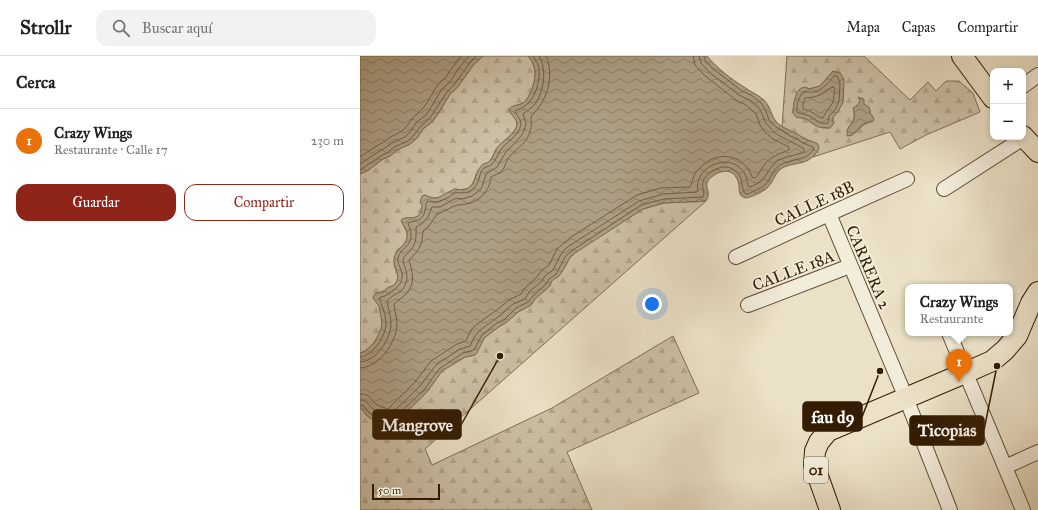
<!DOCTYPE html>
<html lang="es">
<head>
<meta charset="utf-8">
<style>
  :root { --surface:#fff; --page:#f2f2f2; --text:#222; --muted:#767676; --line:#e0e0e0; --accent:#8f2418 }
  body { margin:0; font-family:"IM FELL Great Primer",serif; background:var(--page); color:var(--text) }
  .controls { position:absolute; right:12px; top:12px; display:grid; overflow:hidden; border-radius:8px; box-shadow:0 2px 6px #0003 }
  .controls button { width:36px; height:36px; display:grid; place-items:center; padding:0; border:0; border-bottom:1px solid var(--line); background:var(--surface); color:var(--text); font:20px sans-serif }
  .scale { position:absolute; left:12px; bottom:10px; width:68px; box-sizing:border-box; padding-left:4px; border:2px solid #331c02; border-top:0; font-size:11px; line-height:14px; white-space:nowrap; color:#331c02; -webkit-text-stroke:3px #f2ecdb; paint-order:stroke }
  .you { position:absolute; left:292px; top:248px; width:14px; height:14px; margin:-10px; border:3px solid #fff; border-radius:50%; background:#1a73e8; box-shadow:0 0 0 6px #1a73e833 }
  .badge { display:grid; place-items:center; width:26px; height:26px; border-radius:50%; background:var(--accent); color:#fff; font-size:13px; font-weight:700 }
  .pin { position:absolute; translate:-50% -33px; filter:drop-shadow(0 1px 2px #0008) }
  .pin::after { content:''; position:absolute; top:21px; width:14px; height:12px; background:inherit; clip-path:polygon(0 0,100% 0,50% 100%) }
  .popup { position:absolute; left:545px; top:228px; width:108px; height:52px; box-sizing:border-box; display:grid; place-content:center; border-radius:8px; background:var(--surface); filter:drop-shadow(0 1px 3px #0005); font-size:13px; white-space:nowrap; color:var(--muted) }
  .popup b { font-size:15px; color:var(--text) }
  .popup::after { content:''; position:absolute; left:50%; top:100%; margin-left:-8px; border:8px solid transparent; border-top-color:var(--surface) }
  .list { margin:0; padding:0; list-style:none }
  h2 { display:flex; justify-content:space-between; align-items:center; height:52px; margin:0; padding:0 16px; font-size:17px }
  h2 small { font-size:13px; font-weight:400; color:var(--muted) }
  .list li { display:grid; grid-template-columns:26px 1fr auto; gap:12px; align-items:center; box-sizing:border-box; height:64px; padding:0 16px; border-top:1px solid var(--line) }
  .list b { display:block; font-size:15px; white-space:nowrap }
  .list p { margin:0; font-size:13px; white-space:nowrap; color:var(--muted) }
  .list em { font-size:13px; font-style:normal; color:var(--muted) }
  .actions { display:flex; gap:8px; padding:12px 16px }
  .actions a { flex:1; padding:9px 0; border:1px solid var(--accent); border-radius:12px; text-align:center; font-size:14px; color:var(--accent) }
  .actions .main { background:var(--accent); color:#fff }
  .icon { flex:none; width:22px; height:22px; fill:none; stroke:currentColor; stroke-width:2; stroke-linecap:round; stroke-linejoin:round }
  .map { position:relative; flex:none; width:678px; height:454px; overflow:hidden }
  header { display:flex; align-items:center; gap:24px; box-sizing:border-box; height:56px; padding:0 20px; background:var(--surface); border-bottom:1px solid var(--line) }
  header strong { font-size:19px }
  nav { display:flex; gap:22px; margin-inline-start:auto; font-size:14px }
  .search { width:280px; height:36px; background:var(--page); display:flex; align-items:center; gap:10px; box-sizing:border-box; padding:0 14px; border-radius:12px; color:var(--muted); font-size:15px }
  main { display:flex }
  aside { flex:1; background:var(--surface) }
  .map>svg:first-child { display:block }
  .forest { fill:url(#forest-firs); stroke:#806e54; fill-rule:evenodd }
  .water { fill:url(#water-waves); stroke:#7c6a50 }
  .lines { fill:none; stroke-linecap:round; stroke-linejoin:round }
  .shore { stroke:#705d43; stroke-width:1 }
  .minor-casing { stroke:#614d33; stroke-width:16 }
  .highway-casing { stroke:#331c02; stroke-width:22 }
  .minor { stroke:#f2ecdb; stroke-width:14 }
  .highway { stroke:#ebe1c7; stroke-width:20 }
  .labels { text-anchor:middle; stroke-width:4; stroke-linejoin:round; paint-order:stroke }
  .shield { fill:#f2ecdb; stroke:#6c5a43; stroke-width:1 }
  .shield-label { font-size:15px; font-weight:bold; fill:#331c02 }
  .street-label { font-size:16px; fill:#331c02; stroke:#f2ecdb }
  .leader { fill:none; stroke:#331c02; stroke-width:1.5 }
  .callout-dot { fill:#331c02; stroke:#f2ecdb; stroke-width:1.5 }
  .callout { fill:#331c02; stroke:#331c02; stroke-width:1.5 }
  .callout-label { font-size:17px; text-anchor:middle; font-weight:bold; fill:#fff }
</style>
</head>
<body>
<header>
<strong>Strollr</strong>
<div class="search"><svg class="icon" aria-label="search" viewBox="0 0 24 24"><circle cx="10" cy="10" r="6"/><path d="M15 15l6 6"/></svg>Buscar aquí</div>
<nav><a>Mapa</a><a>Capas</a><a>Compartir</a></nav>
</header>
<main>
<aside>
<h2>Cerca<small></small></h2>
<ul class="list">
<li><span class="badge" style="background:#e8710a">1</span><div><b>Crazy Wings</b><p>Restaurante · Calle 17</p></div><em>230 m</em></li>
</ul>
<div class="actions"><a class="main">Guardar</a><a>Compartir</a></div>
</aside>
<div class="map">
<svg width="678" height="454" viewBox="0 0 678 454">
  <defs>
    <pattern id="forest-firs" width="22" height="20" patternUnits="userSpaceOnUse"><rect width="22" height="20" fill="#ccc0a6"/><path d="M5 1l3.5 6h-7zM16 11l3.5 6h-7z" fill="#b0a48d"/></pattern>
    <pattern id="water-waves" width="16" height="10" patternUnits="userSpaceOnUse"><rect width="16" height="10" fill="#ac9e84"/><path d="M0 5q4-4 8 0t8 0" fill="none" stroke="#8d806a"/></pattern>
  </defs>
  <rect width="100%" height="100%" fill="#ebe1c7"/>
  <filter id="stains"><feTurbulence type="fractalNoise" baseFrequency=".005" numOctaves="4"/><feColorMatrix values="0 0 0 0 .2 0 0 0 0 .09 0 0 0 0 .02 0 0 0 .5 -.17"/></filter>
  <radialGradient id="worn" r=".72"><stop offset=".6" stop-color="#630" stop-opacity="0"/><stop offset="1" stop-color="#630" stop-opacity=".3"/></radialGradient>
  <path class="forest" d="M123,0H168C172,4 174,9 175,15C176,24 171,41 163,47C158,50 152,49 149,54C151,58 157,63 157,68C156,77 143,85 137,92C134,95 134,100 131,103C128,108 120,114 116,118C115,127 110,133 102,134C99,134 97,133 95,133C92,134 89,136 86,138C79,143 73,143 65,139C60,155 64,163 45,162L43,169C49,178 49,183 41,191C40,192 38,193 37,195C36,197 34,205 34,207C34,214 40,218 37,225C34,231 23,236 16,237L13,242C15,245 18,248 19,250C20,253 22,262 22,266C23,277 11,294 0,297V118L7,115L23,103L30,100L37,94L50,88L57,82L63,73L73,65L78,58L90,38L97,32L114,8Z
    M427,0H504L550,44L568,26L576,35L586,25H599L613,37L620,56L566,79L540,93L530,76L453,101L458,94V88C445,84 434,76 422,71ZM473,15L483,38V46L480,51L478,56L473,61V65L474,67L470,72H463L455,69L446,63L433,57C433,51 435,38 439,34C441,32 443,32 446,31L449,33L460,30ZM500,45L510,54V57L513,61L511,66C500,68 498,77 490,80L487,74C493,64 496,63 493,52L497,50Z
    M346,145L65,393L72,409L192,352L313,280L339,337L207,396L232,454H0V351L7,360L21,368L29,369H32L36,366L67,336L82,315L105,301L115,299L124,282L140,270L144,268L158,256L171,249L175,243L190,230L191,226L194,223L198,221L206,209L209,203L218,194L283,153L304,147Z"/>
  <path class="water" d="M0,0H123L114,8L97,32L90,38L78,58L73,65L63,73L57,82L50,88L37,94L30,100L23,103L7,115L0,118Z
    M168,0H347C357,12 371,23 384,31C391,36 397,38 404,44C413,53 410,64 423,71C428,74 434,76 439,79C442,81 444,83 447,84C450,85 456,86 458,89C458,89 459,90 459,91C459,94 457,95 456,97C448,109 436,106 424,111C415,115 414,126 407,132C403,136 390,142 385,142C383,141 381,140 380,138C379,135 379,131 379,129C377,119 371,113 361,116C356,117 351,121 348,125C344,132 352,136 346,145L304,147L283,153L212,199L209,203L202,216L198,221L194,223L191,226L190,230L175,243L171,249L158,256L147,266L140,270L124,282L117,297L115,299L105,301L82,315L67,336L36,366L32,369H28L21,368L7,360L0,351V297L4,296L14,287L21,273L22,267L19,250L13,242L14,239C17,237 19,237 23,236C28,235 23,236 27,232C30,230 33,230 35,228C42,219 33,212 34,203C35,192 50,189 47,176C46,172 43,169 41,165L42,163C53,159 60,167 62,149L60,146L62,140L65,139L71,142H77L95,133L101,134L107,133L113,128L118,114L123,108C126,107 129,107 131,104C134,100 134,96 137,92C142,84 156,79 157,68C157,63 151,59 149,54C152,48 158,50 163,47C171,41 176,24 175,15C174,9 172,4 168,0Z
    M473,15L480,17L484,23V27L483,46L478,56L473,61V65L474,67L470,72L458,71L446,63L436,61L433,57L434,46L437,36C441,31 444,30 449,33L460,30Z
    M498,41L504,43V48L509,51L510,54V57L513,61L514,64C509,66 505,67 501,70C495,76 496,79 487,80C486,67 499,68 493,52L497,50L500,45Z"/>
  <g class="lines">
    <path class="shore" d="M474,20H477L480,27L479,45L475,54L469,60L468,67C458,69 456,62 447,59C443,58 441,58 437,56C436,49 439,39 445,35C457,40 467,29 474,20Z
      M472,31H474L475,32C474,37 474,42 473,46C470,52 465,56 463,62H461L450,55L443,53V48L445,42C458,41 462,39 472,31Z
      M0,101L15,91L22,87L29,82L42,75L45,72L52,63L65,50L77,30L85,22L101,0
      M0,108L18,96L25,92L32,87L45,81L50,76L56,67L66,59L70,53L82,33L90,26L99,12L109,0
      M0,114L21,100L28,96L34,91L48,85L53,80L61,70L70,62L87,36L94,29L111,5L116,0
      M0,301C13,300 27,279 26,266C25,257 22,249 19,242C21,240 24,241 27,239C34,234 44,228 42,217C41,212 37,207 38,202C40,192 52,191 51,178C51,174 49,171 48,167C56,164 62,166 65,155C66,151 66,148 67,145C75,147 80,146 87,142C90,141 92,138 95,137C100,136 105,138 110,135C122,128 117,118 124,112C127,110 130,111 132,108C136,105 137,99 140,95C146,85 159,81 161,68C161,63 156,59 155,55C158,53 163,52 166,49C175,43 180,25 179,15C179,9 176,4 173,0
      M0,306C17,305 31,283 31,267C31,262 28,251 27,245C29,243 31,241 34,239C37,237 39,237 42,234C54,219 40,209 44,201C45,199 48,197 50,195C57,186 56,181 56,171C66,166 68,162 72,151H80L96,142L102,143L112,140L121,133L124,125L126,118L137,111L146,96L152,90L161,80L164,75L166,68L163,58C168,54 172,52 176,47C184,34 187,14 179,0
      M0,312C20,311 37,286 37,267C37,260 34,254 34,248C37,245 41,243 44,240C56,229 53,218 49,204C60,193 62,190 63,175L69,170L77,158C85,156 93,149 99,149C105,148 111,148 117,144C123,140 127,135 130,127C130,126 130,123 131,121C134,119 139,118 142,115C146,110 146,103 151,99C165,86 173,81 171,60C187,46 195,20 186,0
      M0,338C11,338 9,342 16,348C19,350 25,352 28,353L55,326L71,305L97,288L106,285L111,274L115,270L131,258L137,254L149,244L161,238L165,232L177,221L181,215L189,209L197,193L211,181L277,139L301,132L330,131C334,123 332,119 340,112C356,94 384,97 392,121L395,122C399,119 401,113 404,109C411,100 419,98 429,94V91L413,83L405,76L400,69L396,58L393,55L386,49L376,44L344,19L335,9L333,0
      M0,344C9,344 7,349 13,353C16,355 24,359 28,360L30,359L60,330L76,309L100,293L110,290L114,282L119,275L135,263L141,259L153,248L165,243L169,236L182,225L185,220L193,214L201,198L206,192L279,145L303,138L337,136L338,135C333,113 366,96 381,113C386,117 387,124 388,130L390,131C394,129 399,127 401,125C407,119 409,112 415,107C422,100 435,100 444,96V94L443,92L418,79L413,75L405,66L401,55L398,51L389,44L379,39L349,16L341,7L339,0
      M0,349L4,350L9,357L23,364L28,365L33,363L64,334L79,313L103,297L114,294L122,279L137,267L145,263L156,252L168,246L173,240L186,228L189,223L196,218L202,207L205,201L210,196L281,149L304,143L343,141C346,135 340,130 344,123C348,117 355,113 362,111C367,111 370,111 374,114C385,120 379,131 386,138H388C393,135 400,133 405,129C411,123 412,114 420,109C432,102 445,106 454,93L453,91L441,86L438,83L430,80L416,71L409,64L405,53L401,47L391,39L382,35L352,12L345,4L344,0"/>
    <defs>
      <path id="minor" d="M663,30L678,19
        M584,133L665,81
        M469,158L546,342L590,454
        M376,201L469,158L547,123
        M388,249L490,210
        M589,277L663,454
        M645,411L678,396"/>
      <path id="highway" d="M602,0L633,42
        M663,80L678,96
        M470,454L454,409L455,395L459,386L468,375L605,317L632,305L645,294L657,280L671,247L678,236"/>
    </defs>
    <use href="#minor" class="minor-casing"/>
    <use href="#highway" class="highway-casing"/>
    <use href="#minor" class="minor"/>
    <use href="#highway" class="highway"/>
  </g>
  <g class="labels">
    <rect class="shield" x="444" y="401" width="24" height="26" rx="3"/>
    <g class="shield-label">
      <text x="456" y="419">01</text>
    </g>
    <g class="street-label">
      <text transform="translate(454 147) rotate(-25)" y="6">CALLE 18B</text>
      <text transform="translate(509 211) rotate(67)" y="6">CARRERA 2</text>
      <text transform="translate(433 214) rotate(-21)" y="6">CALLE 18A</text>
    </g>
  </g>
  <path class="leader" d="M520 315L502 361M140 300L101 369M637 310L624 374"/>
  <g class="callout-dot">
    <circle cx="520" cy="315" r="4"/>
    <circle cx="140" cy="300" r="4"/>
    <circle cx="637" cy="310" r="4"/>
  </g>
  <g class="callout">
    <rect x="443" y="346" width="59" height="29" rx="4"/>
    <rect x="13" y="354" width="88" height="29" rx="4"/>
    <rect x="550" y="360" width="74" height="29" rx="4"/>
  </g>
  <g class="callout-label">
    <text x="473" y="367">fau d9</text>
    <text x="57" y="375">Mangrove</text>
    <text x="587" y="380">Ticopias</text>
  </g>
  <rect width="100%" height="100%" filter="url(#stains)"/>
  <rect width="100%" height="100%" fill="url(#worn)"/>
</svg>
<div class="controls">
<button>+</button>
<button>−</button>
</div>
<div class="scale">50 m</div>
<div class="you"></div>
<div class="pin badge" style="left:599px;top:326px;background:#e8710a">1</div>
<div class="popup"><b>Crazy Wings</b>Restaurante</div>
</div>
</main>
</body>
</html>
